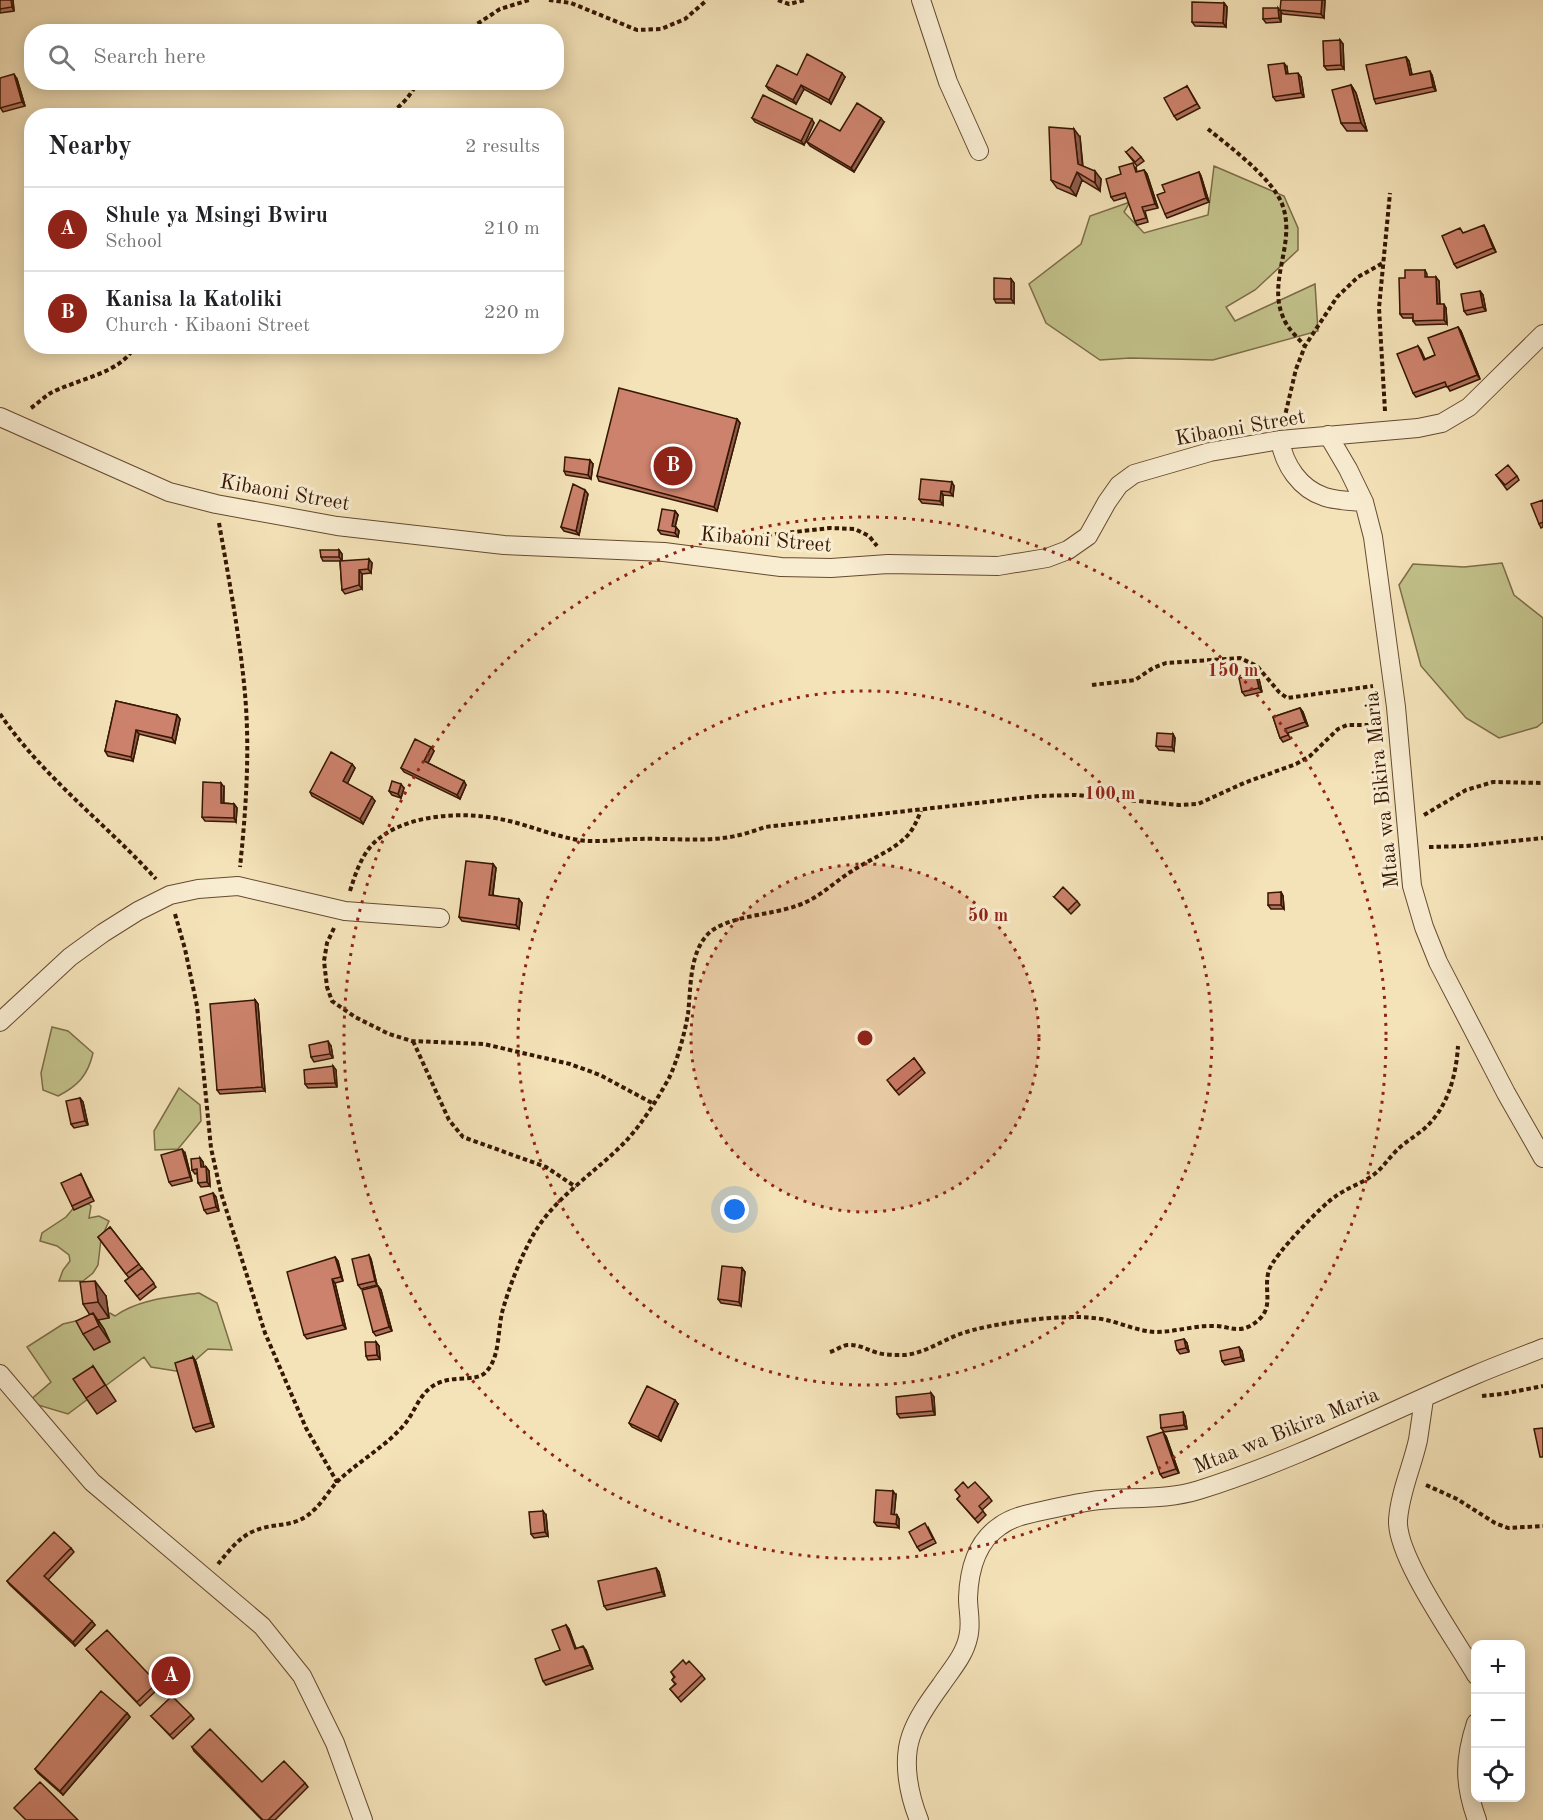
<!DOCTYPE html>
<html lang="en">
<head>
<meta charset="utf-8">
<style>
  :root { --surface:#fff; --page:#f6f6f6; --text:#202124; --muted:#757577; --line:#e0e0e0; --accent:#8f2418 }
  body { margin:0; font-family:"Old Standard TT",serif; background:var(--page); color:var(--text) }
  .controls { position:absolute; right:18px; bottom:18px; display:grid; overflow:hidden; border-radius:12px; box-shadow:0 3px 15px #0003 }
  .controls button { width:54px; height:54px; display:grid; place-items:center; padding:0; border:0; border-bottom:2px solid var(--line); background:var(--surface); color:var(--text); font:30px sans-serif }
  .you { position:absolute; left:735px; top:1210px; width:21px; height:21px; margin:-15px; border:4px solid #fff; border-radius:50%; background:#1a73e8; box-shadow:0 0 0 9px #1a73e833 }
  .badge { display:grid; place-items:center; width:39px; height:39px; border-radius:50%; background:var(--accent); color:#fff; font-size:20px; font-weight:700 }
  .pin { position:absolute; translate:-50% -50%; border:3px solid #fff; box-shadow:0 2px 6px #0006 }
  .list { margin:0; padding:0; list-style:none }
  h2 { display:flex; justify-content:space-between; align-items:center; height:78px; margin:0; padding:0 24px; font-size:26px }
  h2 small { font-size:20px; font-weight:400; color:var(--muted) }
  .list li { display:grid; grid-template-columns:39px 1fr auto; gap:18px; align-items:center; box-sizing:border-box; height:84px; padding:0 24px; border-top:2px solid var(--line) }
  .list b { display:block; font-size:22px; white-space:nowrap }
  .list p { margin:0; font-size:20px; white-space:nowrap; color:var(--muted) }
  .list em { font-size:20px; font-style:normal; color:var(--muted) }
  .icon { flex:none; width:33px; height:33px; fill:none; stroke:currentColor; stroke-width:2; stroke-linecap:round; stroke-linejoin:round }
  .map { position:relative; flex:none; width:1543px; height:1820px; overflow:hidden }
  .search { position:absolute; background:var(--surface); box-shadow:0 3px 15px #0003; left:24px; top:24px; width:540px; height:66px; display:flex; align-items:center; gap:15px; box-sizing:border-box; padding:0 21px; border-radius:24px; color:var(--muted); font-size:22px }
  .panel { position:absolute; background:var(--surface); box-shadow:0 3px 15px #0003; left:24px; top:108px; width:540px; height:246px; border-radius:24px }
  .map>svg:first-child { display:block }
  .green { fill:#c2c18a; stroke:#7c6c46; stroke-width:1.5 }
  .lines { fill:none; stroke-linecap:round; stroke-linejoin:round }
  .street-casing { stroke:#664a30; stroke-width:20 }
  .path { stroke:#361702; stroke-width:4; stroke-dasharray:4.5 3; stroke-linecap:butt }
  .street { stroke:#f8ecd1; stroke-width:18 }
  .wall { fill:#af705d; stroke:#361702; stroke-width:1.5 }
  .shaded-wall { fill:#8f5b4c; stroke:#361702; stroke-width:1.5 }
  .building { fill:#cc826c; stroke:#361702; stroke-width:1.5 }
  .ring { fill:none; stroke:#8f2418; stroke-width:3; stroke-dasharray:3 6 }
  .labels { text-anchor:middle; stroke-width:6; stroke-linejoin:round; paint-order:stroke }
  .street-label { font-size:21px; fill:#361702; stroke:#f8ecd1 }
  .centre { fill:#8f2418; stroke:#f8ecd1; stroke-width:3 }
  .ring-label { font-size:18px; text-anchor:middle; font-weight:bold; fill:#8f2418; stroke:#f8ecd1; stroke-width:6; stroke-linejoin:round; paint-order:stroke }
</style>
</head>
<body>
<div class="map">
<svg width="1543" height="1820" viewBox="0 0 1543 1820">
  <rect width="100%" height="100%" fill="#f4e2b8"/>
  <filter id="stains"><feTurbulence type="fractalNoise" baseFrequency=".00333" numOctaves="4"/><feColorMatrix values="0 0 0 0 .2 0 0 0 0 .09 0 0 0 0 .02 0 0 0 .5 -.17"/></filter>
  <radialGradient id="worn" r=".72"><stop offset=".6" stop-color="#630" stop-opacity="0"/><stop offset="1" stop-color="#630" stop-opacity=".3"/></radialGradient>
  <path class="green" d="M1214,166L1284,196L1298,228V250L1255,290L1226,307L1235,321L1315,284L1318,331L1213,360L1130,358L1100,360L1046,323L1029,284L1081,244L1090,216L1130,202L1124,212L1144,233L1208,215Z
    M1502,563L1514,595L1543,618V722L1537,727L1499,738L1466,718L1421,666L1399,585L1413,564L1464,567Z
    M52,1027L68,1031L93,1053C88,1075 78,1086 58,1096L43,1090L41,1073Z
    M179,1088L200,1105L201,1121L178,1149L155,1150L154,1131Z
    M82,1198L91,1206L89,1218L99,1216L109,1221L101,1239L98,1265L93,1273L83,1281H59L63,1270L70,1261L69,1255L57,1246L40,1241L42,1233L66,1217Z
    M199,1293L217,1303L232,1350L208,1349L182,1372L151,1367L144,1357L68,1414L28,1402L51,1382L27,1347L63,1324L110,1313L115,1316C139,1299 171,1297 199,1293Z"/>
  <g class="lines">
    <defs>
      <path id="street" d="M921,0L948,82L979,151
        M0,417L169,492L216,504L337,526L504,545L664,552L781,567L831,568L888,564L998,566L1047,558L1068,550L1088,536L1107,502L1119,485L1134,474L1210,452L1280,440L1418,428L1442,423L1469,407L1543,334
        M1328,435L1348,469L1364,502L1373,537L1396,707L1412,886L1424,927L1438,962L1506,1093L1543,1158
        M1280,440C1284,465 1300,489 1325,497C1338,501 1351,501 1364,502
        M0,1022L70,957L103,933L138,911L170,895L198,889L238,886L345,911L440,918
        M0,1374L92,1482L262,1626L302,1676L335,1743L363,1820
        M1424,1399C1422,1413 1420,1426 1418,1440C1412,1467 1400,1492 1398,1520C1396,1557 1456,1640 1476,1675
        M1476,1723C1464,1760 1464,1784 1477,1820
        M919,1820C909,1795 902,1762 911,1736C917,1718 930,1700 941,1685C951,1670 964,1656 968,1638C972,1624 968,1612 968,1598C969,1570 976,1542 1000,1526C1014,1516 1029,1514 1046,1510C1064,1506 1082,1502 1100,1500C1133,1497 1167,1500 1199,1490C1295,1460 1384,1414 1475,1375C1498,1365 1521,1357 1543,1348"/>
    </defs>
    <use href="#street" class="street-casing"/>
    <path class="path" d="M549,0L571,3L637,30L661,29L685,19L707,0
      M778,0L789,4L805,0
      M465,32L500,9L529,0
      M291,116L317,111L332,116
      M385,116C399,109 411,96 417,82
      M1208,129C1230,147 1272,178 1282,204C1297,242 1267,280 1283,317C1287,328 1297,337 1305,346
      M31,408C37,404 43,398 49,394C73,380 124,373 134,346
      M1385,411L1379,308L1390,193
      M1284,420L1296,369L1305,346L1337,297L1358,277L1383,263
      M219,523C229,580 240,637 245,694C250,751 246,810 240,867
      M738,540L749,537L830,528L855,529L869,536L877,546
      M1092,685L1135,680L1153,668L1166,663L1240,658L1257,666L1279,692L1287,698L1373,686
      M0,714C43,777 105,823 156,879
      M1424,815L1466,790L1493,782L1543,783
      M1429,847L1466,846L1543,838
      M350,891C355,875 360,859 371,846C400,814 461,811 500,819C527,824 552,836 579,840C599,843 619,839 639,839C669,838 701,842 730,837C742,835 754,831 765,827L1039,796L1076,795L1179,805L1198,804L1244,783L1296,764L1310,756L1338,729L1347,725H1370L1379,720
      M175,914L185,949L197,1006L211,1148L221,1193L265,1333L306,1428L337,1482
      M334,928L327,943L324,961L327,987L332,1001L355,1017L389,1034L412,1041L484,1044L570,1064L600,1075L654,1104
      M413,1041L449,1120L463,1137L546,1167L576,1187
      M830,1352C836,1350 842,1346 847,1345C859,1344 867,1350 878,1353C886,1355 896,1355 905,1355C925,1353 941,1341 960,1334C990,1323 1063,1314 1094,1318C1116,1320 1134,1331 1156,1332C1176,1332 1195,1325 1215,1326C1228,1326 1237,1333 1250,1326C1278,1310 1262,1293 1269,1270C1274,1255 1322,1205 1336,1196C1347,1188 1360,1184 1372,1176C1382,1169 1388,1159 1397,1150C1405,1142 1416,1136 1425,1128C1448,1107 1456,1076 1458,1046
      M1482,1396L1502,1394L1543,1386
      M1426,1485L1457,1499L1495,1523L1508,1528L1543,1526
      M218,1564C228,1552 239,1537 254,1531C277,1521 294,1530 315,1509C323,1501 329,1491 336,1483C357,1462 384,1448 404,1425C413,1415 418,1398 429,1389C448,1372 475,1384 486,1372C501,1356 497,1329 503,1309C510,1285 520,1259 532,1237C553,1198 595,1173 625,1142C642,1124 657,1100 669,1078C677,1062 685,1032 688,1014C691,989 689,955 707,935C724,916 772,915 796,906C818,899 833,883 852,871C870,859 893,851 908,835C914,828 917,820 921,811"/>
    <use href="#street" class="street"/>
  </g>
  <path class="wall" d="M0,0H13L14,11L0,13Z
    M1325,0L1324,18L1283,14L1281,12V22L1266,23L1263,19L1280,10Z
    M1224,3L1227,7L1226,27L1195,26L1192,22Z
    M1340,40L1343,44L1344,69L1327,70L1324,66Z
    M1406,57L1409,61L1412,75H1432L1436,91L1376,104L1374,99Z
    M1287,67L1288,74L1301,77L1304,97L1276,101L1273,97Z
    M797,75L845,77L831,104L804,89L796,104L769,90L766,86Z
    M17,79L25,106L3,112L0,107Z
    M1351,85L1356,93L1367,131H1347L1341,123Z
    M1187,86L1200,108L1177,120L1174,116Z
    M752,118L814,123L804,145L755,122Z
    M884,122L854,172L810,146L807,142L840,131Z
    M1080,137L1083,166L1101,179L1100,191L1082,180L1076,196L1057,188L1051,180Z
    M1126,152L1141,157L1144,161L1137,166Z
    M1136,167L1137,172L1144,170L1147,174L1158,208L1145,211L1148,222L1137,225L1135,221L1127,197L1114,201L1111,197L1121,174Z
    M1199,172L1201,176L1209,202L1167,218L1165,214V192Z
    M1486,229L1496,252L1457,268L1454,264L1463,233Z
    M1425,270L1427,274V277L1439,281L1440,304L1446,308L1447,324L1416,325L1413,321V318H1403L1400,314L1405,278Z
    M1011,279L1014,283V303H996L994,299Z
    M1480,291L1483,295L1486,311L1467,315L1464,311Z
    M1458,327L1461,331L1480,379L1450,391L1447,386L1416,397L1413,393L1418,346L1421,350L1425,359L1435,355Z
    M737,419L740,423L717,511L599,481L597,476Z
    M593,464L591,479L566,475L564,471Z
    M1496,475L1517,476L1519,480L1507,490Z
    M954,486L953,496L943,495V505L922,503L919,499Z
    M588,494L579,535L564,531L561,527Z
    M1543,500V527L1541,528L1539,524Z
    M675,511L678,515L675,527L679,531L678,537L661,534L658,530Z
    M339,550L342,554V561L372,563L371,573L362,574V589L345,594L342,590L340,561H323L321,557Z
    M1259,679L1262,692L1245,696L1242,692Z
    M116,701L177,715L180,719L175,743L139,734L133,761L108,756L105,751Z
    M1300,708L1303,712L1308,726L1288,733L1290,739L1283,742L1280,738L1273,717Z
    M1173,734L1175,738L1174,751L1159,750L1156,746Z
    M431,747L434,751L428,763L464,781L466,785L460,799L404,772L401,768Z
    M352,764L355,768L347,784L375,801L363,824L312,796L310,792Z
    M224,787V803L234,804L237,808L236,822L205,821L202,817Z
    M404,788L401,798L392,795L389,791Z
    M493,864L496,868L493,895L522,903L519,929L462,921L459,917Z
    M1281,892L1283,896L1284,909H1271L1268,905Z
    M1054,897L1077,901L1080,905L1071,914Z
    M255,1000L258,1004L265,1091L220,1094L217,1090Z
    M331,1046L333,1058L314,1062L311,1057Z
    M914,1058L925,1073L899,1095L890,1084Z
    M333,1066L336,1070L337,1087L308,1088L305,1084Z
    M80,1098L83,1102L88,1125L74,1128L71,1124Z
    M185,1153L192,1181L172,1186L169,1182Z
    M200,1158L203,1162L204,1167H206L209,1171L210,1186L201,1187L198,1183L197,1173L195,1174L192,1170Z
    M81,1174L94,1201L74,1210L72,1206Z
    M213,1193L216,1197L219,1211L207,1214L204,1210Z
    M110,1227L142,1268L129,1278L98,1237Z
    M369,1255L371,1259L377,1285L361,1289L358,1285Z
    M335,1257L338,1261L343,1281L335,1283L346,1329L307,1339L304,1335Z
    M142,1268L156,1287L140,1300L125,1281Z
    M742,1268L745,1272L741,1306L721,1303L718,1299Z
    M378,1286L381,1290L392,1331L376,1336L373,1332Z
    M106,1296L109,1318L98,1320L104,1329L110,1342L94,1350L83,1334L90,1315L83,1304Z
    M1184,1339L1187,1343L1189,1352L1180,1354L1177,1350Z
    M376,1342L379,1346L380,1359L368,1360L366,1356Z
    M1239,1347L1242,1351L1244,1361L1225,1365L1222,1361Z
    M193,1357L196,1362L214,1427L196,1432L193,1428Z
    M93,1366L116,1401L97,1414L86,1398Z
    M931,1393L934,1397L935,1415L900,1418L897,1414Z
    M678,1404L661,1441L632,1427L629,1423Z
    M1183,1412L1185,1416L1187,1429L1164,1432L1161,1428Z
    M1166,1436L1179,1473L1163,1478L1160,1474Z
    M968,1488L989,1497L992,1501L982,1510L986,1515L978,1523L957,1499Z
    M896,1495L894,1514L897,1515L899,1519V1528L877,1526L874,1522Z
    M546,1515L548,1536L534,1538L531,1534Z
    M928,1527L936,1543L920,1551L917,1547Z
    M71,1548L74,1552L48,1580L95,1625L75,1646L10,1585L7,1581Z
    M656,1568L659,1572L665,1596L607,1610L604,1606Z
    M566,1625L569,1629L576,1648L586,1650L593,1669L546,1685L543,1681L560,1650Z
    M86,1649L157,1683L160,1687L140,1706Z
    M686,1664L702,1675L705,1679L681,1702L670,1689L675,1684L672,1680L674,1677L671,1672Z
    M127,1713L130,1717L63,1795L38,1773L35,1769Z
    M191,1715L194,1719L173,1739L151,1716Z
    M192,1747L262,1782L305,1783L308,1787L275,1820H262L194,1751Z"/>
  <path class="shaded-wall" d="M11,0H13L14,11L12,7Z
    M1322,0H1325L1324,18L1321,14Z
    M1224,3L1227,7L1226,27L1223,23Z
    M1278,8L1281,12V22L1279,18Z
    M1340,40L1343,44L1344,69L1341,65Z
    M1406,57L1409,61L1413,79L1410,75Z
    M1284,63L1287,67L1288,78L1286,74Z
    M1430,71L1432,75L1436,91L1433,87Z
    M842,73L845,77L831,104L829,100Z
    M1298,73L1301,77L1304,97L1301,93Z
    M14,74L17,79L25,106L22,102Z
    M801,85L804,89L796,104L793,100Z
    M1351,85L1356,93L1367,131L1361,123Z
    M881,118L884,122L854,172L851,168Z
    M812,119L814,123L804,145L801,141Z
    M1074,129L1080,137L1083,172L1078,164Z
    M1144,170L1147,174L1158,208L1155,204Z
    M1095,171L1101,179L1100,191L1095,183Z
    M1077,172L1082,180L1076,196L1070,188Z
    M1199,172L1201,176L1209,202L1206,198Z
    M1484,225L1486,229L1496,252L1493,248Z
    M1436,277L1439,281L1440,308L1437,304Z
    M1011,279L1014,283V303L1011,299Z
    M1480,291L1483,295L1486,311L1483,307Z
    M1444,304L1446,308L1447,324L1444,320Z
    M1458,327L1461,331L1480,379L1477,375Z
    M737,419L740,423L717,511L714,507Z
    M590,460L593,464L591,479L588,475Z
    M952,482L954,486L953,496L950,492Z
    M585,490L588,494L579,535L576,531Z
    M941,491L943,495V505L940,501Z
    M675,511L678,515L674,531L672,526Z
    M676,527L679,531L678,537L675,533Z
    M339,550L342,554V561L339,557Z
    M369,559L372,563L371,573L368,569Z
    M359,570L362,574V589L359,585Z
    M1256,675L1259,679L1262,692L1259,688Z
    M1300,708L1303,712L1308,726L1305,722Z
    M177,715L180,719L175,743L172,738Z
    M136,730L139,734L133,761L131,757Z
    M1173,734L1175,738L1174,751L1172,747Z
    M431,747L434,751L427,765L424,761Z
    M352,764L355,768L346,786L343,781Z
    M464,781L466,785L460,799L457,795Z
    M221,783L224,787L223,807L221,803Z
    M401,784L404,788L401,798L398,794Z
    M372,797L375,801L363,824L360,819Z
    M234,804L237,808L236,822L234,818Z
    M493,864L496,868L492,899L489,895Z
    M1281,892L1283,896L1284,909L1281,905Z
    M519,899L522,903L519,929L516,925Z
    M255,1000L258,1004L265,1091L262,1087Z
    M328,1041L331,1046L333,1058L330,1054Z
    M333,1066L336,1070L337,1087L335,1083Z
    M80,1098L83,1102L88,1125L85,1121Z
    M182,1149L185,1153L192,1181L190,1177Z
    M200,1158L203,1162L204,1171L201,1167Z
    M206,1167L209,1171L210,1186L207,1182Z
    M213,1193L216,1197L219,1211L216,1207Z
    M369,1255L371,1259L377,1285L375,1281Z
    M335,1257L338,1261L343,1281L341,1277Z
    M742,1268L745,1272L741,1306L739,1302Z
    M332,1279L335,1283L346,1329L343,1325Z
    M95,1281L106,1296L109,1318L98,1302Z
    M378,1286L381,1290L392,1331L389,1327Z
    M93,1313L104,1329L110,1342L99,1326Z
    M1184,1339L1187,1343L1189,1352L1186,1348Z
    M376,1342L379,1346L380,1359L377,1355Z
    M1239,1347L1242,1351L1244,1361L1241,1357Z
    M193,1357L196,1362L214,1427L211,1423Z
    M931,1393L934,1397L935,1415L933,1411Z
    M675,1400L678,1404L661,1441L658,1437Z
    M1183,1412L1185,1416L1187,1429L1184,1425Z
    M1163,1432L1166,1436L1179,1473L1176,1469Z
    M893,1491L896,1495L894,1518L891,1514Z
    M543,1511L546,1515L548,1536L545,1532Z
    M897,1515L899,1519V1528L896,1524Z
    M656,1568L659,1572L665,1596L662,1592Z
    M92,1621L95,1625L75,1646L73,1642Z
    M566,1625L569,1629L577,1653L575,1649Z
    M583,1646L586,1650L593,1669L590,1665Z
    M127,1713L130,1717L63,1795L60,1791Z"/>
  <path class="building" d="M0,0H11L12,7L0,9Z
    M1281,0H1322L1321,14L1280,10Z
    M1192,2L1224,3L1223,23L1192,22Z
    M1263,8H1278L1279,18L1263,19Z
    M1340,40L1341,65L1324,66L1323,41Z
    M807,54L842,73L829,100L801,85L793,100L766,86L777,65L797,75Z
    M1406,57L1410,75L1430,71L1433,87L1374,99L1366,65Z
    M1284,63L1286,74L1298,73L1301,93L1273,97L1268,65Z
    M14,74L22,102L0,108V78Z
    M1351,85L1361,123H1341L1332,90Z
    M1187,86L1197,104L1174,116L1164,98Z
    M763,95L812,119L801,141L752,118Z
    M857,103L881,118L851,168L807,142L820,120L840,131Z
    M1049,127L1074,129L1078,164L1095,171V183L1077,172L1070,188L1051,180Z
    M1132,147L1141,157L1135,162L1126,152Z
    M1133,163L1136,172L1144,170L1155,204L1142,207L1146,218L1135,221L1125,193L1111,197L1106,179L1121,174L1119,167Z
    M1199,172L1206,198L1165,214L1157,195L1165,192L1162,185Z
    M1484,225L1493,248L1454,264L1442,236L1460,228L1463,233Z
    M1405,270H1425V277H1436L1437,304H1444V320L1413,321V314H1400L1399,278H1405Z
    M994,278L1011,279V299H994Z
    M1480,291L1483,307L1464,311L1461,294Z
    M1458,327L1477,375L1447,387L1445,382L1413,393L1397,354L1418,346L1424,360L1435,355L1428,338Z
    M619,388L737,419L714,507L597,476Z
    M565,457L590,460L588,475L564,471Z
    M1508,465L1517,476L1505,485L1496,475Z
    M921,479L952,482L950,492L941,491L940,501L919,499Z
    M573,484L585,490L576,531L561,527Z
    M1543,500V522L1539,524L1531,504Z
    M662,509L675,511L672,526L676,527L675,533L658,530Z
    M320,550H339V557H321Z
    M369,559L368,569L359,570V585L342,590L340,561Z
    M1256,675L1259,688L1242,692L1239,678Z
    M116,701L177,715L172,738L136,730L131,757L105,751Z
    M1300,708L1305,722L1285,729L1288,735L1280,738L1273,717Z
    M1157,733L1173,734L1172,747L1156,746Z
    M415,739L431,747L424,761L464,781L457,795L401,768Z
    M331,752L352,764L343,781L372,797L360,819L310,792Z
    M392,781L401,784L398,794L389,791Z
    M203,782L221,783V803L234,804V818L202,817Z
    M466,861L493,864L489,895L519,899L516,925L459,917Z
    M1063,887L1077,901L1068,910L1054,897Z
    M1281,892V905H1268V893Z
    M255,1000L262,1087L217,1090L210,1004Z
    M328,1041L330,1054L311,1057L309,1045Z
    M914,1058L922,1069L896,1091L887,1080Z
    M333,1066L335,1083L305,1084L304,1070Z
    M80,1098L85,1121L71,1124L66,1101Z
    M182,1149L190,1177L169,1182L161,1155Z
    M200,1158L201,1167H206L207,1182L198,1183L197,1169L192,1170L191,1159Z
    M81,1174L91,1197L72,1206L61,1183Z
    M213,1193L216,1207L204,1210L200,1197Z
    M110,1227L139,1264L126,1274L98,1237Z
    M369,1255L375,1281L358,1285L352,1259Z
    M335,1257L341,1277L332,1279L343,1325L304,1335L287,1272Z
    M722,1266L742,1268L739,1302L718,1299Z
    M142,1268L154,1283L137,1296L125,1281Z
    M95,1281L98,1302L83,1304L80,1282Z
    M378,1286L389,1327L373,1332L362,1290Z
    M93,1313L99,1326L83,1334L76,1321Z
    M1184,1339L1186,1348L1177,1350L1175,1341Z
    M365,1342H376L377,1355L366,1356Z
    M1239,1347L1241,1357L1222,1361L1220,1351Z
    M193,1357L211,1423L193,1428L175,1363Z
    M93,1366L105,1385L86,1398L73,1379Z
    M647,1386L675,1400L658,1437L629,1423Z
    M931,1393L933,1411L897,1414L896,1397Z
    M1183,1412L1184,1425L1161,1428L1160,1415Z
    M1543,1428V1457H1540L1534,1429Z
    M1163,1432L1176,1469L1160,1474L1147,1437Z
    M963,1482L968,1488L975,1482L989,1497L979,1506L983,1511L975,1519L957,1499L960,1496L955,1490Z
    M876,1490L893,1491L891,1514L897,1515L896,1524L874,1522Z
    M543,1511L545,1532L531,1534L529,1512Z
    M925,1523L933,1539L917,1547L909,1532Z
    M54,1532L71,1548L44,1576L92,1621L73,1642L7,1581Z
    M656,1568L662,1592L604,1606L598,1581Z
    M566,1625L575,1649L583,1646L590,1665L543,1681L535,1659L560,1650L552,1630Z
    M107,1630L157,1683L137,1702L86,1649Z
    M683,1660L686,1664L689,1661L702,1675L678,1698L670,1689L676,1684L672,1680L675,1677L671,1672Z
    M101,1691L127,1713L60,1791L35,1769Z
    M172,1696L191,1715L170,1735L151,1716Z
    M210,1729L262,1782L284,1761L305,1783L268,1820H263L192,1747Z
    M40,1782L78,1820H26L14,1808Z"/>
  <circle cx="865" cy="1038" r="174" fill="#8f2418" fill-opacity=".12"/>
  <g class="ring">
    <circle cx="865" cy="1038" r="174"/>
    <circle cx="865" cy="1038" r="347"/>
    <circle cx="865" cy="1038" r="521"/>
  </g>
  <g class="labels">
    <g class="street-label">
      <text transform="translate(1240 427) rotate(-10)" y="7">Kibaoni Street</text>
      <text transform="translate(285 492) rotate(10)" y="7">Kibaoni Street</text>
      <text transform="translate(766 539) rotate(5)" y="7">Kibaoni Street</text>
      <text transform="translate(1381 790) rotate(-96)" y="7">Mtaa wa Bikira Maria</text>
      <text transform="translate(1286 1430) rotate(-22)" y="7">Mtaa wa Bikira Maria</text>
    </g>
  </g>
  <circle cx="865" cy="1038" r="9" class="centre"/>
  <g class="ring-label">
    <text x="1233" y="676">150 m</text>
    <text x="1110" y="799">100 m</text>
    <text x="988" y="921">50 m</text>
  </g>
  <rect width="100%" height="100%" filter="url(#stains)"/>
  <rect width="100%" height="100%" fill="url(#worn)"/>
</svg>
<div class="controls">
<button>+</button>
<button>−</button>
<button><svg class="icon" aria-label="locate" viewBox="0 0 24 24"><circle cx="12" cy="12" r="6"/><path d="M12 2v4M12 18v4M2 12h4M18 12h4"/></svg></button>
</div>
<div class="you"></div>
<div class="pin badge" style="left:171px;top:1676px">A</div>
<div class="pin badge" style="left:673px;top:466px">B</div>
<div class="search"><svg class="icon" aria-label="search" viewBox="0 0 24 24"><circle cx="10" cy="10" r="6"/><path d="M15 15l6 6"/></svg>Search here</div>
<section class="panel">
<h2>Nearby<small>2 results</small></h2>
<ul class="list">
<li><span class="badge">A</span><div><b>Shule ya Msingi Bwiru</b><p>School</p></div><em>210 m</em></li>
<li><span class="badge">B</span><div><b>Kanisa la Katoliki</b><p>Church · Kibaoni Street</p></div><em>220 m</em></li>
</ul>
</section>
</div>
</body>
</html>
